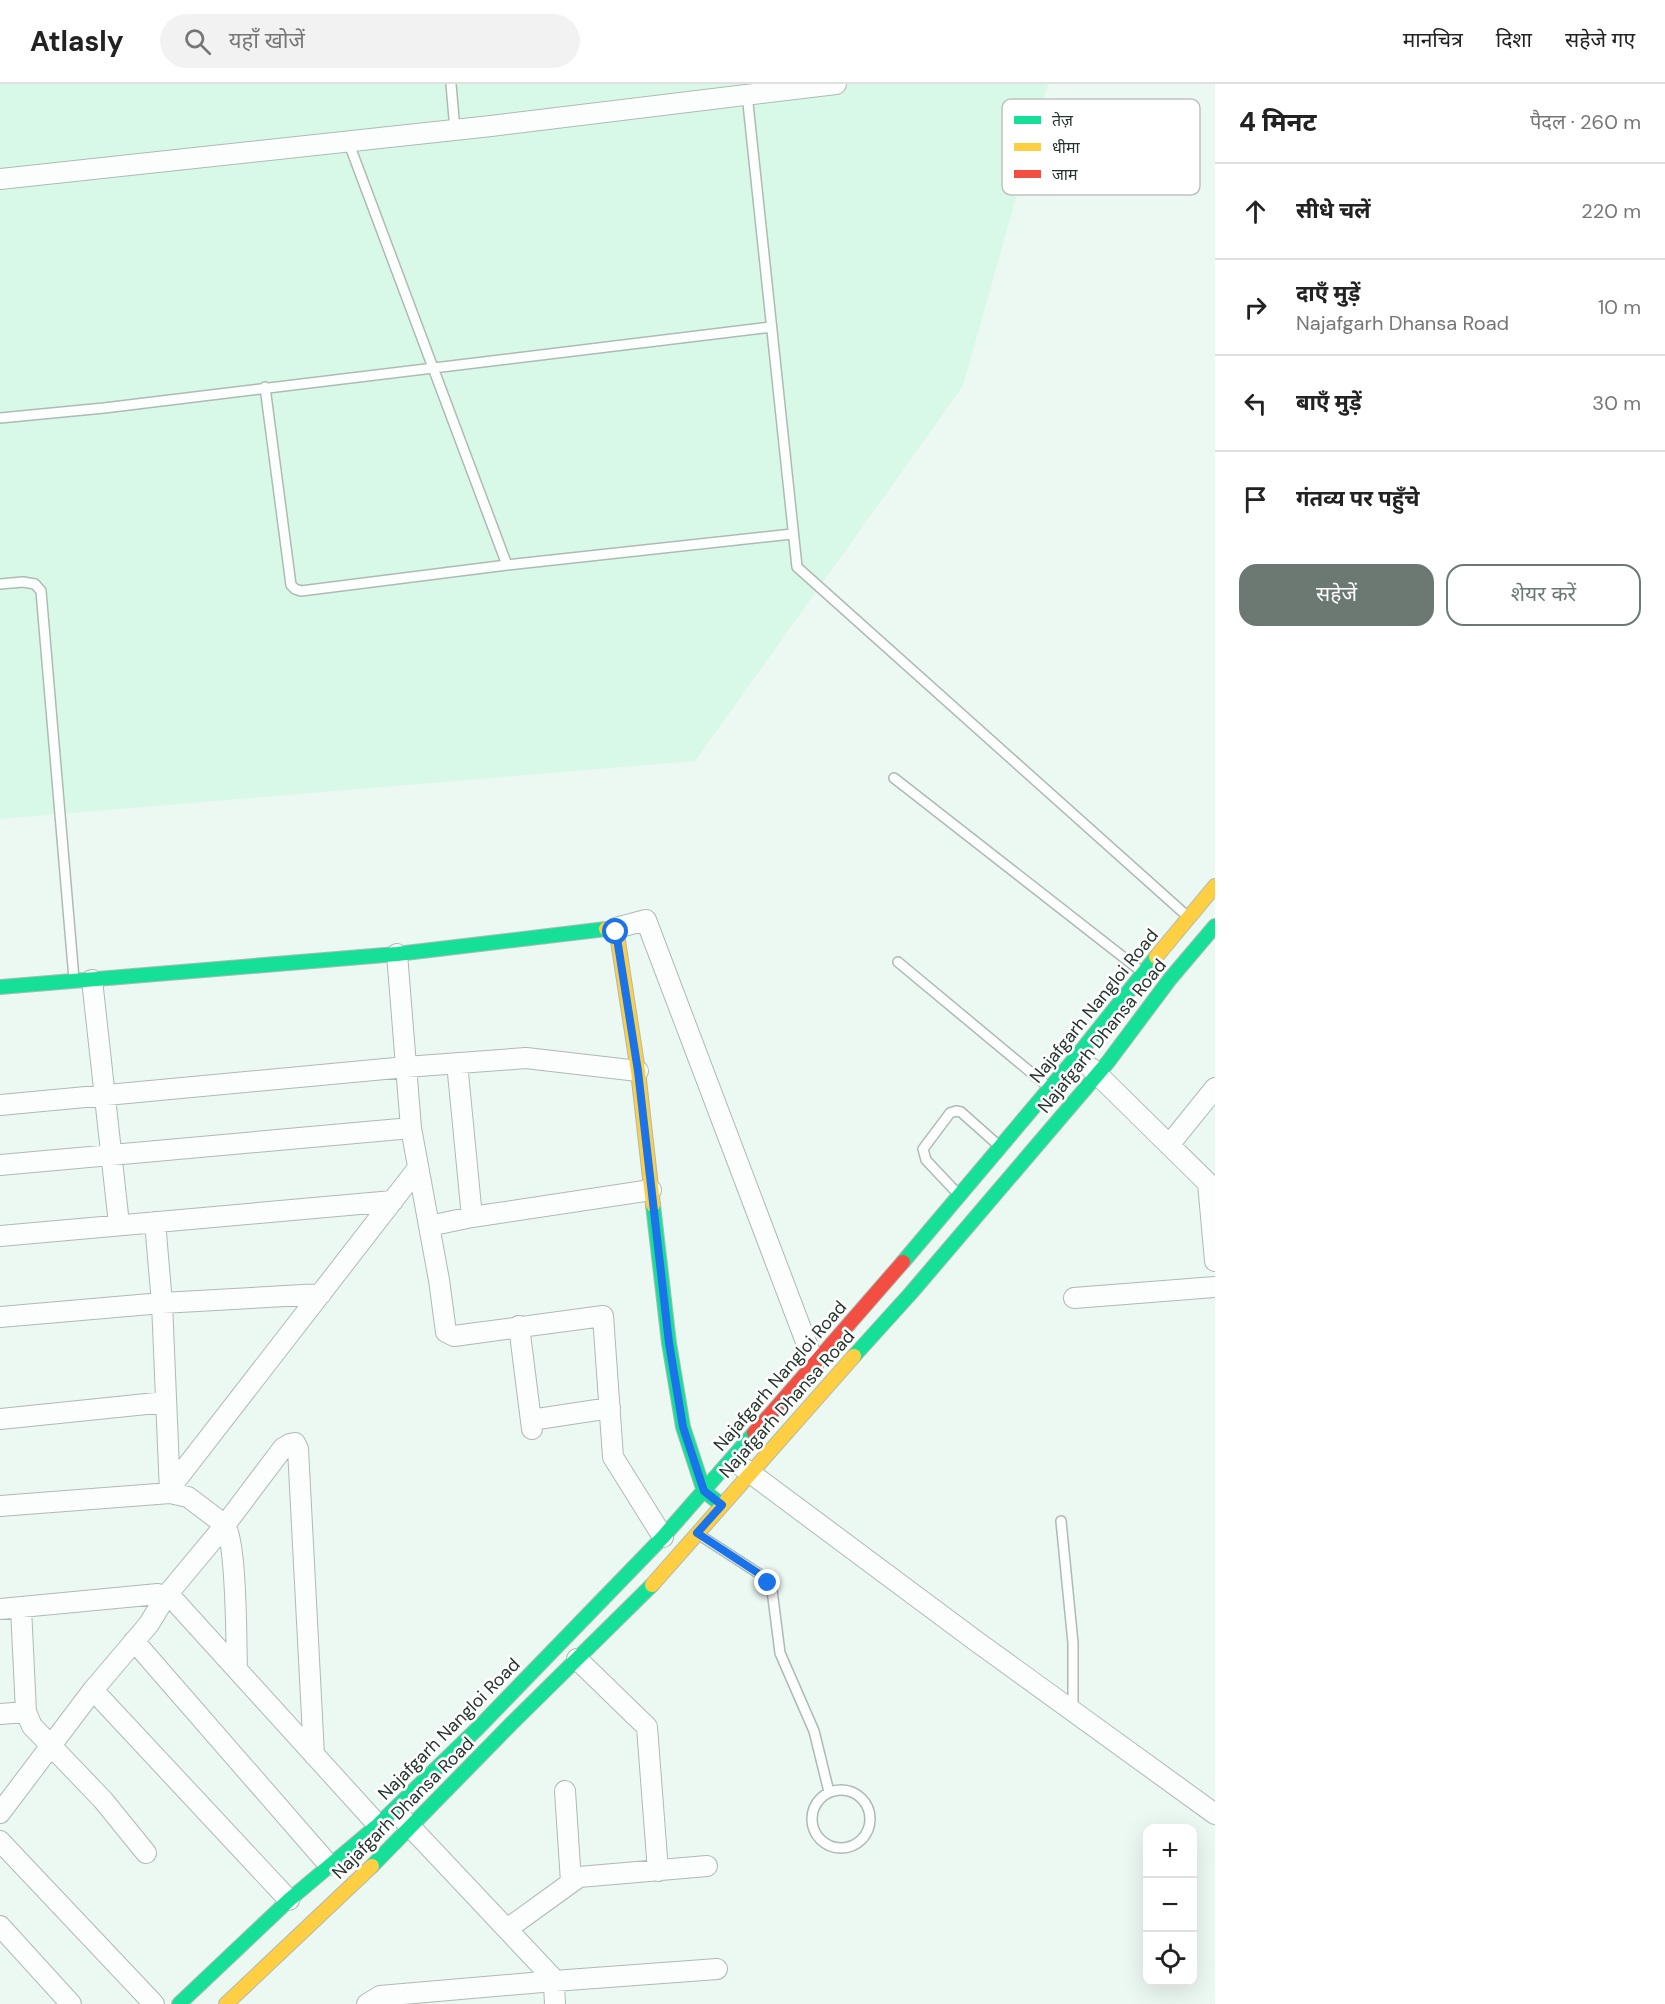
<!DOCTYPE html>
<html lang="hi">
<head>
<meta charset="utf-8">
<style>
  :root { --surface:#fff; --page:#f2f2f2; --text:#222; --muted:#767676; --line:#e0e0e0; --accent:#6b7972 }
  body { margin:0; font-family:"DM Sans","Noto Sans Devanagari",sans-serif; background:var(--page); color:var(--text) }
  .controls { position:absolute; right:18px; bottom:18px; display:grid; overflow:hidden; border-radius:12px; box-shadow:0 6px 24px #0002 }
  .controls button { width:54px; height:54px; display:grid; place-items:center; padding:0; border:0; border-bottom:2px solid var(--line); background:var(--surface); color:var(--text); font:30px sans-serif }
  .stop { position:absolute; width:18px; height:18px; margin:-14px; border:4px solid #1a73e8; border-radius:50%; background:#fff }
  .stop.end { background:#1a73e8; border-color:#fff; box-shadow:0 2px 6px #0008 }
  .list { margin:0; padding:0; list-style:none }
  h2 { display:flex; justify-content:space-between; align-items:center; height:78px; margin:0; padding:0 24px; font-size:26px }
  h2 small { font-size:20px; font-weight:400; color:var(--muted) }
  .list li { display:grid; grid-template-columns:39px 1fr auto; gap:18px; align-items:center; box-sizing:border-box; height:96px; padding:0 24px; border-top:2px solid var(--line) }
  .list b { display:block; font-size:22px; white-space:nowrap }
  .list p { margin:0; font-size:20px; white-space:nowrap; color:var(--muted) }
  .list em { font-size:20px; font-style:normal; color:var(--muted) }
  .actions { display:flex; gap:12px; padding:18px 24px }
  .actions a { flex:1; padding:14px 0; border:2px solid var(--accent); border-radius:18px; text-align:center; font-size:21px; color:var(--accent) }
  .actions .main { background:var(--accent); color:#fff }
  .icon { flex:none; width:33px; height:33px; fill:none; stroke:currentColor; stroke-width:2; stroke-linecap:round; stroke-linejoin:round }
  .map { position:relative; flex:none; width:1215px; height:1920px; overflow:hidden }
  header { display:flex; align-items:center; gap:36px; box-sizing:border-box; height:84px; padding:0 30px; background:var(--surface); border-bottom:2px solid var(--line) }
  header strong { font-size:28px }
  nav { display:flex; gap:33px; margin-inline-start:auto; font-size:21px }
  .search { width:420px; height:54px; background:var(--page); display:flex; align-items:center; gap:15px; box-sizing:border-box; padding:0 21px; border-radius:33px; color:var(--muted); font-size:22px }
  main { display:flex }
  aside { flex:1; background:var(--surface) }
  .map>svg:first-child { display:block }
  .built { fill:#d9f9e8 }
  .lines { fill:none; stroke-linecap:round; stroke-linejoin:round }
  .lane-casing { stroke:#aebab4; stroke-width:12 }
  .street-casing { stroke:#aebab4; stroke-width:22 }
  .fast-casing { stroke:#aebab4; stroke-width:16 }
  .slow-casing { stroke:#aebab4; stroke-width:16 }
  .jam-casing { stroke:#aebab4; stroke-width:16 }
  .lane { stroke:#fcfefd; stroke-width:9 }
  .street { stroke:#fcfefd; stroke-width:20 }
  .fast { stroke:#16e098; stroke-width:14 }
  .slow { stroke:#ffcf43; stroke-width:14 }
  .jam { stroke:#f24e42; stroke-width:14 }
  .route { stroke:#1a73e8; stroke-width:8 }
  .labels { text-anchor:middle; stroke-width:5; stroke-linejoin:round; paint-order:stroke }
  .street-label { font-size:18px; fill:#26352d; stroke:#fff }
  .key { fill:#fff; stroke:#bec2c0; stroke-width:1.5 }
  .key-label { font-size:16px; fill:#26352d }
</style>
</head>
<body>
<header>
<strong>Atlasly</strong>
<div class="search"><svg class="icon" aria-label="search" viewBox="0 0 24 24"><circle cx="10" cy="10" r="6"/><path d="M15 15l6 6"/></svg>यहाँ खोजें</div>
<nav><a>मानचित्र</a><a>दिशा</a><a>सहेजे गए</a></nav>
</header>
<main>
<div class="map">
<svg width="1215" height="1920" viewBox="0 0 1215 1920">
  <rect width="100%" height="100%" fill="#ecf8f2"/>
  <path class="built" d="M0,0H1048L963,302L695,677L0,735Z"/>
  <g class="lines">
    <defs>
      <path id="lane" d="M451,0L455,46
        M747,10L797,483L1186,831
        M348,57L507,481
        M265,303L291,501L295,505L301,507L507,481L792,450
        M0,334L104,324L771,243
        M0,500L23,498L35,500L41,507L74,895
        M894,694L1141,887
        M898,878L1046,1001
        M959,1111L926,1076L923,1065L950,1029L956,1027L961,1028L997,1060
        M1061,1437L1073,1559V1626
        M701,1452L761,1491L772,1506L780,1569L814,1647L829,1708
        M812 1735a29 29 0 1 1 58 0a29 29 0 1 1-58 0Z"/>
      <path id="street" d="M0,95L491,42L836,0
        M616,844L646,836L814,1279
        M397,870L411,1044L439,1196L446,1248L454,1252L603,1232L613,1373L663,1453
        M92,896L119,1140
        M457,979L472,1133
        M1091,984L1215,1106
        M0,1021L406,983L526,974L638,987
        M1169,1061L1215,1004
        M0,1081L411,1044
        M1208,1099L1215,1177
        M155,1138L162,1219L170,1409
        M429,1142L472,1133L651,1106
        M0,1152L393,1117
        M1074,1214L1215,1203
        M0,1233L162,1219L321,1210
        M519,1242L532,1345
        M0,1335L166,1318
        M531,1336L610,1324
        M741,1382L976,1557L1215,1730
        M170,1404L418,1084
        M0,1422L170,1409L188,1413L225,1441C237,1460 236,1557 237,1585
        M21,1524L26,1628L32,1642L103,1716L146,1769
        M0,1525L158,1510L172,1514L378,1741
        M134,1557L329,1781
        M577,1575L647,1643L658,1787
        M93,1606L289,1816
        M0,1630L26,1628
        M565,1707L571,1798
        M0,1729L93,1606L149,1540L166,1512L225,1441L283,1364L290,1360L295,1359L298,1365L314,1671
        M404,1736L551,1892L554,1901L555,1920
        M0,1757L154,1920
        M0,1842L71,1920
        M507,1845L579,1793L707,1782
        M367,1920L380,1912L554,1897L717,1885"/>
      <path id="fast" d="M0,903L397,870L606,845
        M653,1121L669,1259L683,1343L704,1407L718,1418
        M903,1178L1077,972L1156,873
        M854,1272L911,1209L1108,978L1170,895L1215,842
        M372,1782L511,1640L652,1501
        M179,1920L289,1816L378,1741L478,1644L663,1453L754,1349"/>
      <path id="slow" d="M606,845L616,844L638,987L653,1121
        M1156,873L1215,802
        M652,1501L854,1272
        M226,1920L372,1782"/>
      <path id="jam" d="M754,1349L903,1178"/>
    </defs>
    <use href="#lane" class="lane-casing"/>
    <use href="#street" class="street-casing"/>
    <use href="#fast" class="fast-casing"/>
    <use href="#slow" class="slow-casing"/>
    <use href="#jam" class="jam-casing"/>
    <use href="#lane" class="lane"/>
    <use href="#street" class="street"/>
    <use href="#fast" class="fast"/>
    <use href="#slow" class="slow"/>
    <use href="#jam" class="jam"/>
  </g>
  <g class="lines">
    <path class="route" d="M616,848L638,987L669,1259L683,1343L704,1407L722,1421L697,1449L761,1491L768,1499"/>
  </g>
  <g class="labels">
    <g class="street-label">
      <text transform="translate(1094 922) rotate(-51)" y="6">Najafgarh Nangloi Road</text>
      <text transform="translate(1102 952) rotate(-51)" y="6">Najafgarh Dhansa Road</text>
      <text transform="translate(780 1292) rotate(-49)" y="6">Najafgarh Nangloi Road</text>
      <text transform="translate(787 1320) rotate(-48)" y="6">Najafgarh Dhansa Road</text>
      <text transform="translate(449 1645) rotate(-45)" y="6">Najafgarh Nangloi Road</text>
      <text transform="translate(403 1724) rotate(-45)" y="6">Najafgarh Dhansa Road</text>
    </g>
  </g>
  <rect x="1002" y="15" width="198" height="96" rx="9" class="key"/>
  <rect x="1014" y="32" width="27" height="8" fill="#16e098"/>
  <rect x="1014" y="59" width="27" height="8" fill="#ffcf43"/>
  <rect x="1014" y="86" width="27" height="8" fill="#f24e42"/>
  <g class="key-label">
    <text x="1052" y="42">तेज़</text>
    <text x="1052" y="69">धीमा</text>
    <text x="1052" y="96">जाम</text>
  </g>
</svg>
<div class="controls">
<button>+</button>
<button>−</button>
<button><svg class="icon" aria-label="locate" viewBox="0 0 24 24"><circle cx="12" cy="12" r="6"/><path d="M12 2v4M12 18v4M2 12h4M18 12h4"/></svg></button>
</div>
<div class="stop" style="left:616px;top:848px"></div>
<div class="stop end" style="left:768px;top:1499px"></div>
</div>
<aside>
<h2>4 मिनट<small>पैदल · 260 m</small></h2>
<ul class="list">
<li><svg class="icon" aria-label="ahead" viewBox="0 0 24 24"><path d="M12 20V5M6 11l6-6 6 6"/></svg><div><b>सीधे चलें</b></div><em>220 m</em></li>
<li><svg class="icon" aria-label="right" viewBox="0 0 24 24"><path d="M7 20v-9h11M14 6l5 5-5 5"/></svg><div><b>दाएँ मुड़ें</b><p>Najafgarh Dhansa Road</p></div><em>10 m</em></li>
<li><svg class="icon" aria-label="left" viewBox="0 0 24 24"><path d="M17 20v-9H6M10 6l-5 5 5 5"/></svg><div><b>बाएँ मुड़ें</b></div><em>30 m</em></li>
<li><svg class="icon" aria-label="arrive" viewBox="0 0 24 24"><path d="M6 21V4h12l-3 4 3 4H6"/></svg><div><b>गंतव्य पर पहुँचे</b></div></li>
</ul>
<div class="actions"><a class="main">सहेजें</a><a>शेयर करें</a></div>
</aside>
</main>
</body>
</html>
